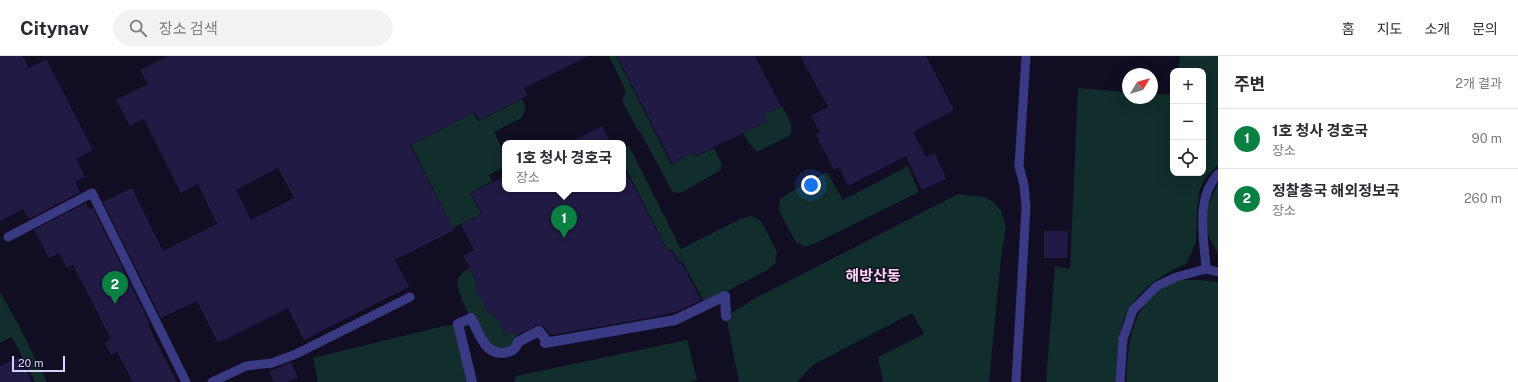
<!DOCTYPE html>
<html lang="ko">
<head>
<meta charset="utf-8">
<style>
  :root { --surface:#fff; --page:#f2f2f3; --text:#2b2b33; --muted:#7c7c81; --line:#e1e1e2; --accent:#0b8043 }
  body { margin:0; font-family:"Public Sans","Noto Sans KR",sans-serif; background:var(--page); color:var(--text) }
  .controls { position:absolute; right:12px; top:12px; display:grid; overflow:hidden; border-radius:8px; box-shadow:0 4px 16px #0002 }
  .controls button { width:36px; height:36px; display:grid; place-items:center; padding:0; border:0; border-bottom:1px solid var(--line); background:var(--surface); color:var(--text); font:20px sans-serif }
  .compass { position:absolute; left:1122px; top:12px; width:36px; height:36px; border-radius:50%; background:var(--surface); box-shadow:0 4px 16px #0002; rotate:52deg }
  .scale { position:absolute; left:12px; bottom:10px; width:53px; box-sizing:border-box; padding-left:4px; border:2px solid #d5d1ff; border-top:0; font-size:11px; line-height:14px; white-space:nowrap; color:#d5d1ff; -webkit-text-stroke:3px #110e24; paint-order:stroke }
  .you { position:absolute; left:811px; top:129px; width:14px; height:14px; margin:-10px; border:3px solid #fff; border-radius:50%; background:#1a73e8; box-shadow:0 0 0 6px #1a73e833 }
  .badge { display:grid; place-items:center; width:26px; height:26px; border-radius:50%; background:var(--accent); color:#fff; font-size:13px; font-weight:700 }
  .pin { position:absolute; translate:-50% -33px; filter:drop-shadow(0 1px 2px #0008) }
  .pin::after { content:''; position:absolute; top:21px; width:14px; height:12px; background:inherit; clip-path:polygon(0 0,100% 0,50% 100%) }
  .popup { position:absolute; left:502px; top:84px; width:124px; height:52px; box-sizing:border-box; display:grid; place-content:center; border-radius:8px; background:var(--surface); filter:drop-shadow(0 1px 3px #0005); font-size:13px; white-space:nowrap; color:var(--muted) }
  .popup b { font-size:15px; color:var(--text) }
  .popup::after { content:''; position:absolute; left:50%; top:100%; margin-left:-8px; border:8px solid transparent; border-top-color:var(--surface) }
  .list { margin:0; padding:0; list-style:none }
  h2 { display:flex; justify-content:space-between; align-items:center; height:52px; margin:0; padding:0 16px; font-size:17px }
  h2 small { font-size:13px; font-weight:400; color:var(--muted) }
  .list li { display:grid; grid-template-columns:26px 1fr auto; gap:12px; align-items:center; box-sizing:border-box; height:60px; padding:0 16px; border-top:1px solid var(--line) }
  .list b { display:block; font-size:15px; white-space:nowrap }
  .list p { margin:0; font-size:13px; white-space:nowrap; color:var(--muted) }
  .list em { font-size:13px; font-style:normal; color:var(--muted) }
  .icon { flex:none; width:22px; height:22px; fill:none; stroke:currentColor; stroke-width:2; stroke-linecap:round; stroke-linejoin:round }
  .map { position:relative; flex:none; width:1218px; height:326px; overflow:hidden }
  header { display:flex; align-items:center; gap:24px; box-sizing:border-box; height:56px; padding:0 20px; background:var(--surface); border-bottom:1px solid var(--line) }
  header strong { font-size:19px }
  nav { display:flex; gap:22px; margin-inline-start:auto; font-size:14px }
  .search { width:280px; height:36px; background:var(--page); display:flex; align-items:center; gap:10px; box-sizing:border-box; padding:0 14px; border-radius:22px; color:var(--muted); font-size:15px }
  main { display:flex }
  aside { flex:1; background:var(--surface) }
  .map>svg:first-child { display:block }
  .green { fill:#112e2c }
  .building { fill:#211a45; fill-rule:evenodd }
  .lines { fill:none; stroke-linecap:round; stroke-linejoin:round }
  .lane { stroke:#393984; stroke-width:9 }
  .street { stroke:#393984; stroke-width:10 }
  .labels { text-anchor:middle; stroke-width:3; stroke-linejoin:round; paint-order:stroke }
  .quarter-label { font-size:15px; font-weight:bold; fill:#ffd3f1; stroke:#110e24 }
</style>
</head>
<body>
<header>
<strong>Citynav</strong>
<div class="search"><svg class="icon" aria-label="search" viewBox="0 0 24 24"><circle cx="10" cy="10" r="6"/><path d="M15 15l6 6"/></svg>장소 검색</div>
<nav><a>홈</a><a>지도</a><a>소개</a><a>문의</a></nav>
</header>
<main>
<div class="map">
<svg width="1218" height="326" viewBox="0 0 1218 326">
  <rect width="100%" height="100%" fill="#110e24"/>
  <path class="green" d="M609,0H616L671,108L693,97L696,101L714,92L721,106V114L682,136L675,137L672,135L641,77L638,75L623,47V42L626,35Z
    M1180,0H1218V109L1206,121L1200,133L1197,152L1196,186L1186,208C1155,221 1127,242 1120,277C1117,292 1117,310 1116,326H1046L1055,210L1070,213L1078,32L1128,36V42H1152V38L1173,39V117H1203V15H1178Z
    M522,43L526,53L521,62L494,76L505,99V111L489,119L492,125L470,137L481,158L453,172L411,89L474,57L478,65Z
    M782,50C786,59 796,70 789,80L759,95H756L749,87L743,77L767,65L764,59Z
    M629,90L681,193L740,163L752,160L761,165L777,196L775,208L767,214L705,247L682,205L679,206L672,193L668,195L623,107V93Z
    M908,110L919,136L816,187L805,191L796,186L779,155L780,143L789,137L827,116L843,144Z
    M1218,128V196C1200,173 1205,152 1218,128Z
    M958,138L984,141L993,146L1001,155L1006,171L1001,201L989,326H883L878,301L924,278L912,257L813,309L797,326H739L726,260L754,243Z
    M469,212L478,229L475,231L489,258L493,256L505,279L513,276L518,286L517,291L494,297C480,276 459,249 457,224L463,216Z
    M1176,224H1197L1218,226V326H1126C1129,281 1130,247 1176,224Z
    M0,236L19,270L47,326H35L12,281L0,287Z
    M458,268L472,326H318L313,302L444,270Z
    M687,284L697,324L689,326H514L516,320Z"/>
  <path class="building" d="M0,0H23L29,12L46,3L93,94L76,103L85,121L75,126L80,136L29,163L23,153L0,165Z
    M168,0H588L524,32L527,40L479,64L475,56L410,89L454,174L395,204L409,231L304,284L288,252L218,287L197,245L161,262L103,146L132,132L163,195L217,168L198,128L181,137L144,63L130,70L116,44L148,28L140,14ZM278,112L294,142L251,164L236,134Z
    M617,0H755L781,50L764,59L767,65L696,100L694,96L672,107Z
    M800,0H926L954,54L913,76L926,101L935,97L946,123L922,134L906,100L848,130L839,111L834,114L815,78L820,76L811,60L828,51Z
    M602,70L611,87H569Z
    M623,110L668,196L671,194L679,208L681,206L701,244L676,256L648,262L551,279L544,271L539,269L515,280L513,276L505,279L493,256L489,258L474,231L478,229L463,200L474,194L461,169L482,158L471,137L505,120V133H623Z
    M86,147L89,153L93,152L150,268L148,269L177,326H133L117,296L111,299L105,287L111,283L73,209L67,212L59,197L49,202L34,174Z
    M1044,175H1068L1067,202H1044Z
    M19,301L32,326H0V310Z
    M291,306L298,321L287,326H274L269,316Z"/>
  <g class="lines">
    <path class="lane" d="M8,181L92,137L186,326
      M1206,213C1204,181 1195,143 1218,118
      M212,326L246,310L272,307L296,298L410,241
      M1016,326L1026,151L1024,129L1019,110L1026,0
      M1120,326L1123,283L1133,254L1157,230L1176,221L1206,213L1218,216"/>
    <path class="street" d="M472,326L458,268L471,262C480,278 485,302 508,296C514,294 516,292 518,286L539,275L546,284L545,287L675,264L725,240L726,260"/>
  </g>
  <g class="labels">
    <g class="quarter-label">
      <text x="873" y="225">해방산동</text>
    </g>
  </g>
</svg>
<div class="controls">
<button>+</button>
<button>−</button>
<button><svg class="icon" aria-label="locate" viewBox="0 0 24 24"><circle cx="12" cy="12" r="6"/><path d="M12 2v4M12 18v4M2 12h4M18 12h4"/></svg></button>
</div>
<svg class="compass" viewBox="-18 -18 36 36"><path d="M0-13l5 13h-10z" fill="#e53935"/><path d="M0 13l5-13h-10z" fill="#7c7c81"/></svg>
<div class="scale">20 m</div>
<div class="you"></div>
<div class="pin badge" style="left:564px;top:182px">1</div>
<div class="popup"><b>1호 청사 경호국</b>장소</div>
<div class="pin badge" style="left:115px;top:248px">2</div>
</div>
<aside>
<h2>주변<small>2개 결과</small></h2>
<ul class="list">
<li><span class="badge">1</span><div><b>1호 청사 경호국</b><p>장소</p></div><em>90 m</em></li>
<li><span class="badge">2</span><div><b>정찰총국 해외정보국</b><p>장소</p></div><em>260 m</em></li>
</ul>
</aside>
</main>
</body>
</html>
